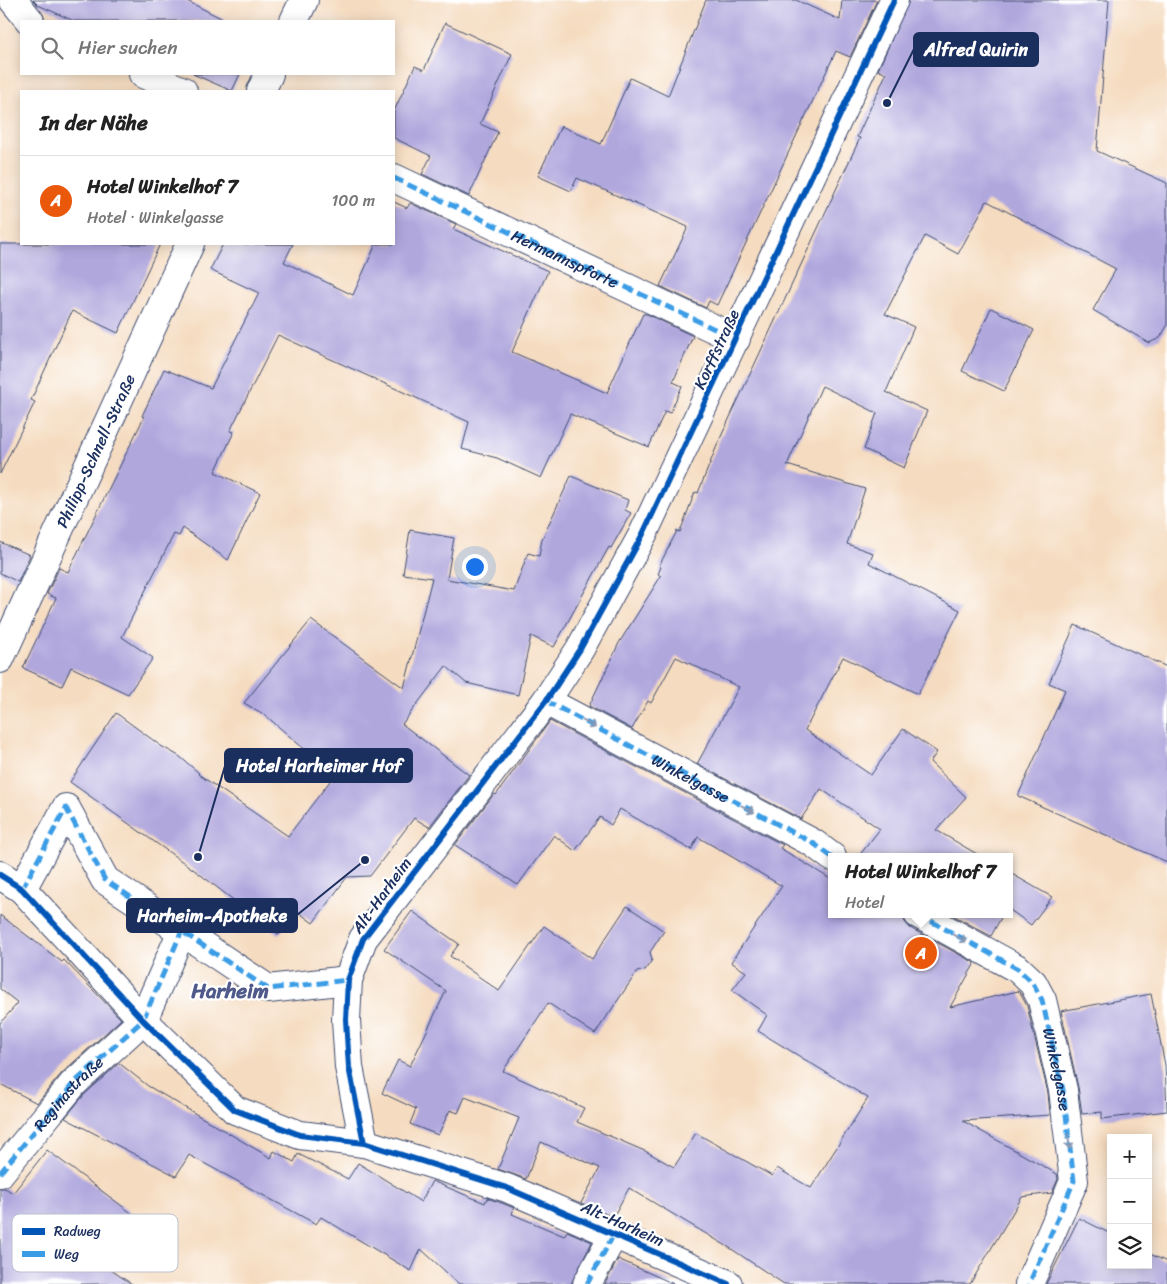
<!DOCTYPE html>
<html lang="de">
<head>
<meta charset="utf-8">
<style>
  :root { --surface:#fff; --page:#f6f6f6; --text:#222; --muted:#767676; --line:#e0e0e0; --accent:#ea580c }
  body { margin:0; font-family:Sriracha,sans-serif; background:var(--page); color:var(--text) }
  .controls { position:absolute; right:15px; bottom:15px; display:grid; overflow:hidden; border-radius:0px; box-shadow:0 2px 12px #0003 }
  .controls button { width:45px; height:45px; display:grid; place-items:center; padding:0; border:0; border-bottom:1px solid var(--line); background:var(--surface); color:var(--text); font:25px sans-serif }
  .you { position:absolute; left:474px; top:566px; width:18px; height:18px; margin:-12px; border:4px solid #fff; border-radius:50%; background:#1a73e8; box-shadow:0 0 0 8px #1a73e833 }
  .badge { display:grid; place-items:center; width:32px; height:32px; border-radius:50%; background:var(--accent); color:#fff; font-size:16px; font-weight:700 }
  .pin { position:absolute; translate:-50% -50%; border:2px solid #fff; box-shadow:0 1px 5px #0006 }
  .popup { position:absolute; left:828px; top:853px; width:185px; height:65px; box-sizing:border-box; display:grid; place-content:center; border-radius:0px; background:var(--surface); filter:drop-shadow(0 1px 4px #0005); font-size:16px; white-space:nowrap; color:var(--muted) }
  .popup b { font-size:19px; color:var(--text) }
  .popup::after { content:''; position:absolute; left:50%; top:100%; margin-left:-10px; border:10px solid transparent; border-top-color:var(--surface) }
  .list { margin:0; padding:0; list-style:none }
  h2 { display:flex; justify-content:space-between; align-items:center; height:65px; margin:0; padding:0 20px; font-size:21px }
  h2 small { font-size:16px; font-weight:400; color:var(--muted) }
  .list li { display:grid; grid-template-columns:32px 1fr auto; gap:15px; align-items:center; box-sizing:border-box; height:90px; padding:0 20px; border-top:1px solid var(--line) }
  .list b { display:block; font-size:19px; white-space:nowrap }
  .list p { margin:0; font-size:16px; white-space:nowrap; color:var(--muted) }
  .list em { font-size:16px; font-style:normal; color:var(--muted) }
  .icon { flex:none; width:28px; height:28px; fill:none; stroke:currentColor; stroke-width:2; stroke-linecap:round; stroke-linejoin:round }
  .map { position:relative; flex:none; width:1167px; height:1284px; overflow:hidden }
  .search { position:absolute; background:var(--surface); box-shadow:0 2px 12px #0003; left:20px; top:20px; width:375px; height:55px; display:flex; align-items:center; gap:12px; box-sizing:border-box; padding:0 18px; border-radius:0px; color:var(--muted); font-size:19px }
  .panel { position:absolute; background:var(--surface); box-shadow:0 2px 12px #0003; left:20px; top:90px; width:375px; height:155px; border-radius:0px }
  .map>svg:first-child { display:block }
  .building { fill:#b0a7dd }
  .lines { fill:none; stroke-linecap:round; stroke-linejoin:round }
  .minor-casing { stroke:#3c496d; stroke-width:30 }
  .minor { stroke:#fff; stroke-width:28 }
  .quiet { stroke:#3b9de6; stroke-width:5; stroke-dasharray:10 5; stroke-linecap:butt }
  .cycleway-casing { stroke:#fff; stroke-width:9 }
  .cycleway { stroke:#0057b8; stroke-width:6 }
  .oneway { stroke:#8d97ae }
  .labels { text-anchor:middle; stroke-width:4.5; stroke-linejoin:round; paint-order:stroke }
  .street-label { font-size:16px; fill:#1b2f5e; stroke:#fff }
  .district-label { font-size:21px; font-weight:bold; fill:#4f598a; stroke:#fff }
  .key { fill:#fff; stroke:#bbc1cf; stroke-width:1 }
  .key-label { font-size:14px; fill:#1b2f5e }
  .leader { fill:none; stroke:#1b2f5e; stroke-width:2 }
  .callout-dot { fill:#1b2f5e; stroke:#fff; stroke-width:2 }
  .callout { fill:#1b2f5e; stroke:#1b2f5e; stroke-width:2 }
  .callout-label { font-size:18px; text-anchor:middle; font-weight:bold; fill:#fff }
</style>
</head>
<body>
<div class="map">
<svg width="1167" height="1284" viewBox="0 0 1167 1284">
  <rect width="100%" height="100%" fill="#fff"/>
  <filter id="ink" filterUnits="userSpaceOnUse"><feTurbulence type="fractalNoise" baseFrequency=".02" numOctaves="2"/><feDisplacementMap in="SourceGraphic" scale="10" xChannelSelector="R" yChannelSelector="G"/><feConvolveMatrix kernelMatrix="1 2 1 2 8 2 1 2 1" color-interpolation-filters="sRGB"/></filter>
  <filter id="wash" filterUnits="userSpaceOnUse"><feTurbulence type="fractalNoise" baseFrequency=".0096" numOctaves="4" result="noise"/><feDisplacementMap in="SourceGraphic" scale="20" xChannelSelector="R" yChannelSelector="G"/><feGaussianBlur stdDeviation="1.12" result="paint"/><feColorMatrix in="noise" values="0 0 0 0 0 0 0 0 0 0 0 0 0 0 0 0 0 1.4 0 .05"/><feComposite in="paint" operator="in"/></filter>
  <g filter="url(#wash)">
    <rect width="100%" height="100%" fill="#f5dbbf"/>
    <g id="blocks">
      <path class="building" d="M33,0H185L227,21H74L38,5Z
        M706,0H796L840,20L842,0H877L850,57L836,51L717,305L709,301L706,308L660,286L688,227L577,178L571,191L538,176L561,126L601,144L630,78L668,96Z
        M909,0H1109L1097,151L1167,183V326L1160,338L1149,343L1093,310L1116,269L987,201L958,254L925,236L885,314L914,327L886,392L927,411L904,468L864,449L877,413L822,386L787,465L865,489L847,544L873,553L869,563L960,610L918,694L843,657L805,730L871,775L903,729L937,752L930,762L966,797L936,830L982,857H858L880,829L821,789L801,819L697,764L739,687L676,657L651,703L648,701L632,729L589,706L619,643L661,576L658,574L661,567L659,566L677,531L680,532L695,492L698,493L718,443L860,138L857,137L886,74L878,70Z
        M445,23L512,54L480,124L498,132L469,196L422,174L431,156L394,138V111L415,66L424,70Z
        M193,74H240L232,91Z
        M394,202L407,208L410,203L456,224L453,229L548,271L512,352L607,393L643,314H647L693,336L673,382L682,386L670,413L665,411L649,447L570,414L541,478L497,458L462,449L469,422L278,335L230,431L234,432L215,472L260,493L228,560L183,528L179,536L174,534L122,637L153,658L128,694L71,667L62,686L23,668L56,598L47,594L59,568L68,572L144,417L142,416L164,369L211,388L259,293L210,270L223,244H293L284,262L353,295L376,244H394Z
        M0,244H160L118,333L72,311L31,400L35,402L0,474Z
        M991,308L1034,330L1004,391L962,371Z
        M571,476L628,500L625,510L631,513L611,548L609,547L554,647L531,636L518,695L466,683L446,666L402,724L469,775L429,827L414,818L370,876L347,877L313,923L297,911L279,935L197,872L70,782L116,713L161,746L179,756L199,773L198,774L288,836L340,768L303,748L265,715L244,703L311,620L404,688L432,578L403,574L410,530L454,538L447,579L514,591L528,553L539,556L542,539Z
        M0,542L30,555L18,582L0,573Z
        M1075,625L1167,667V862L1018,796L1065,690L1049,683Z
        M550,721L783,845L780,848L832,880V914H902L905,922L910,928L975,963L950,1007L1018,991L1020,993L1027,1006L1048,1093L1050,1115L963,1121L1057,1174L1058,1179L1052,1193L1022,1197L970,1284H784L730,1248L629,1188L613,1217L581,1203L600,1168L541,1142L526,1179L498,1169L519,1118L465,1097L458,1113L450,1110L438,1135L410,1124L416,1109L382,1093L398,1060L410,1066L446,991L384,949L412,911L459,944L450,956L499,991L544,926L592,959L627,906L664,931L650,952L652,960L645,970L637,972L595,1034L548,1003L503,1071L584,1108L577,1122L647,1152L674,1167L696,1133L772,1176L777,1168L811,1188L868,1098L758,1031L767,1015L732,990L746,972L731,962L782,886L698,837L691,850L620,809L611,825L600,817L575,851L554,835L518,885L455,845L494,794L496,795Z
        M1010,873L1052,897L1031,925L1010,910Z
        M951,914H1003L991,936Z
        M0,915L62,962L64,960L121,1019L62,1073L37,1103L0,1084V1023L18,1003L0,989Z
        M1151,994L1165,1065L1167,1111L1102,1119V1112L1082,1114L1078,1087L1061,1011Z
        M119,1063L148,1086L271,1158L274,1151L294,1162L298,1154L348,1179L358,1163L421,1202L432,1181L485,1203L487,1198L502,1203L514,1208L512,1214L564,1236L567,1231L592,1242L571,1284H459L421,1249L411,1271L321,1217L316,1224L189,1155L176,1176L65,1118L84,1095Z
        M47,1150L134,1215L100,1263L132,1284H0V1188H5L13,1193Z
        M1079,1218L1111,1234V1265H1148V1253L1167,1262V1284H1046Z
        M618,1259L674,1284H605Z"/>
    </g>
  </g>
  <g filter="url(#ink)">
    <use href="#blocks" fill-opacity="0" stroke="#3c496d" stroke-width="1"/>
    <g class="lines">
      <defs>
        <g id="minor">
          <path d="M13,0L30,21"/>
          <path d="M294,21L304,0"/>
          <path d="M143,74L183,91"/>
          <path d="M261,91L269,74"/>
          <path id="s1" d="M394,178L736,339"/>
          <path id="s2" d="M0,659L190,244"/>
          <path d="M546,701L813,843L832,857"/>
          <path d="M0,875L22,889L143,1020L235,1110L300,1135L364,1143L507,1188L728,1284"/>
          <path d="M22,889L66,808L105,880L268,989L348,980"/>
          <path d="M918,914L1018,969L1033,983L1042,1000L1063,1090L1074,1181L1029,1284"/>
          <path d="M364,1143L349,1067L346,1020L348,980L363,939L546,701L580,649L643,534L894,0"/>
          <path id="s3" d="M0,1173L73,1084L143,1020L181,933"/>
          <path d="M587,1284L614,1234"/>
        </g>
      </defs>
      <use href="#minor" class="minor-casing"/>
      <use href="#minor" class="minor"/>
      <g class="quiet">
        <path d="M394,178L736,339"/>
        <path id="s4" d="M546,701L813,843L832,857"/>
        <path d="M22,889L66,808L105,880L268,989L348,980"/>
        <path id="s5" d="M918,914L1018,969L1033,983L1042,1000L1063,1090L1074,1181L1029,1284"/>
        <path d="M0,1173L73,1084L143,1020L181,933"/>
        <path d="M587,1284L614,1234"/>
      </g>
      <defs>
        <path id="cycleway" d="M0,875L22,889L143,1020L235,1110L300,1135L364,1143L507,1188L728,1284
          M364,1143L349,1067L346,1020L348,980L363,939L546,701L580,649L643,534L894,0"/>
      </defs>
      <use href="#cycleway" class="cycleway-casing"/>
      <use href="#cycleway" class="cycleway"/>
    </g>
    <defs><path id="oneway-shaft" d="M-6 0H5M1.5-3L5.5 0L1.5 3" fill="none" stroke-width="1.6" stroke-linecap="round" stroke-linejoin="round" transform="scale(1.25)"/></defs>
    <g class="oneway">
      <use href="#oneway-shaft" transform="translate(589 724) rotate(28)"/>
      <use href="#oneway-shaft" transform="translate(748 809) rotate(28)"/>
      <use href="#oneway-shaft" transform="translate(960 938) rotate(28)"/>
      <use href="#oneway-shaft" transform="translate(1069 1142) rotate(83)"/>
    </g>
  </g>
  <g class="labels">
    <g class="street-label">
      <text dy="6" stroke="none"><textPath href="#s1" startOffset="189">Hermannspforte</textPath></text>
      <text transform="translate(716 349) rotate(-65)" y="6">Korffstraße</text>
      <text dy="6" stroke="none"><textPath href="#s2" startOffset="229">Philipp-Schnell-Straße</textPath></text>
      <text dy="6" stroke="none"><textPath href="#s4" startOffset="164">Winkelgasse</textPath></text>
      <text transform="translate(381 895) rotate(-54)" y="6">Alt-Harheim</text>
      <text dy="6" stroke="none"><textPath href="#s5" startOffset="225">Winkelgasse</textPath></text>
      <text dy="6" stroke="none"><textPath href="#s3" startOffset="105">Reginastraße</textPath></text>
      <text transform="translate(623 1223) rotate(24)" y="6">Alt-Harheim</text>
    </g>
    <g class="district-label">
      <text x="230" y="998">Harheim</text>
    </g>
  </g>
  <rect x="12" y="1214" width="166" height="58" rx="8" class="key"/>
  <rect x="22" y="1228" width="23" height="7" fill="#0057b8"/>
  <rect x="22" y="1251" width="23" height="6" fill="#3b9de6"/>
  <g class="key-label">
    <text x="54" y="1236">Radweg</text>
    <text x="54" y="1259">Weg</text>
  </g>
  <path class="leader" d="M887 103L914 49M198 857L225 766M365 860L297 915"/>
  <g class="callout-dot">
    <circle cx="887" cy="103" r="5"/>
    <circle cx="198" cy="857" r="5"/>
    <circle cx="365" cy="860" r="5"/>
  </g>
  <g class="callout">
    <rect x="914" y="33" width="124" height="33" rx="5"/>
    <rect x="225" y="749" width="187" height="33" rx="5"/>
    <rect x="127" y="899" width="170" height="33" rx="5"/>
  </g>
  <g class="callout-label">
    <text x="976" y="56">Alfred Quirin</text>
    <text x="319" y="772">Hotel Harheimer Hof</text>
    <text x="212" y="922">Harheim-Apotheke</text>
  </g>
</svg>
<div class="controls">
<button>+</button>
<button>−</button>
<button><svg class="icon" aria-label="layers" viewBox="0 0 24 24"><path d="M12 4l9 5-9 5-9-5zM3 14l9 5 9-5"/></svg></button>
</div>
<div class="you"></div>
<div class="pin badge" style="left:921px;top:953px">A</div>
<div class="popup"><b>Hotel Winkelhof 7</b>Hotel</div>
<div class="search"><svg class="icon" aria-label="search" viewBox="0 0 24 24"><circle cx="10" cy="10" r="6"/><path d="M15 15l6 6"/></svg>Hier suchen</div>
<section class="panel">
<h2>In der Nähe<small></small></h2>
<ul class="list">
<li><span class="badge">A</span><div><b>Hotel Winkelhof 7</b><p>Hotel · Winkelgasse</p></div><em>100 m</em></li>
</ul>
</section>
</div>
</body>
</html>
